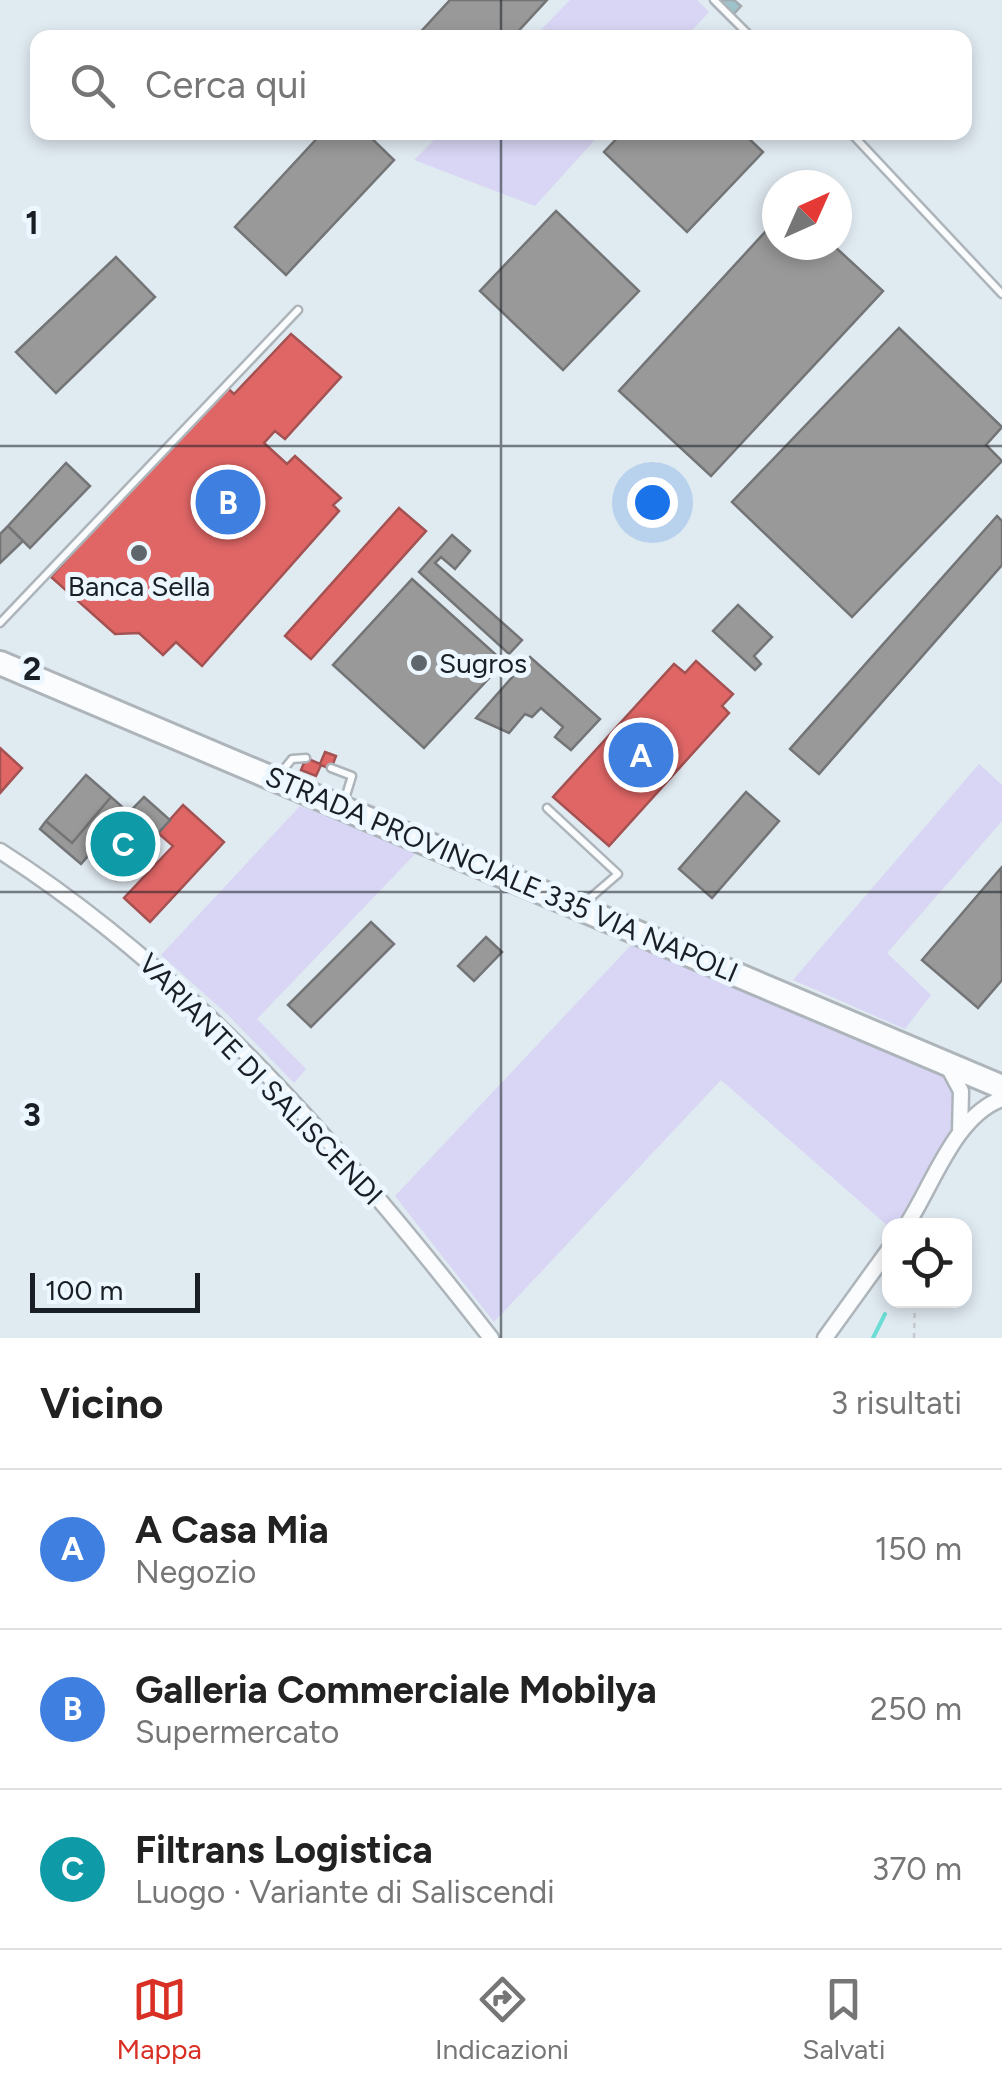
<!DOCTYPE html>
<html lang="it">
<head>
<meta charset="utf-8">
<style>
  :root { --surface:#fff; --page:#f2f2f2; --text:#222; --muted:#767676; --line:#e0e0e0; --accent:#d93025 }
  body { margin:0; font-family:Figtree,sans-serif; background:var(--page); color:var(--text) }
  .controls { position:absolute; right:30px; bottom:30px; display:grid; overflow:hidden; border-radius:20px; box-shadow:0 5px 15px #0003 }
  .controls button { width:90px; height:90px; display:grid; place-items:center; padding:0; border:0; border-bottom:2px solid var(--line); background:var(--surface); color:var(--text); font:50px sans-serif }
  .compass { position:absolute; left:762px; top:170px; width:90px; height:90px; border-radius:50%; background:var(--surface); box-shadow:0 5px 15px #0003; rotate:45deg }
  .scale { position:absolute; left:30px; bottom:25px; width:170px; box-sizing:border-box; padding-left:10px; border:5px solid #191f24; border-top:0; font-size:28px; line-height:35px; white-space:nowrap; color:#191f24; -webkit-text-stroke:8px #ecf7ff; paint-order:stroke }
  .you { position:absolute; left:652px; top:502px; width:35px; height:35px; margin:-25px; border:8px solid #fff; border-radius:50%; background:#1a73e8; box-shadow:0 0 0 15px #1a73e833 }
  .badge { display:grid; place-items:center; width:65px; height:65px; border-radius:50%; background:var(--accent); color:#fff; font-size:32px; font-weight:700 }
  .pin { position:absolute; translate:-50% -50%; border:5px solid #fff; box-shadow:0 2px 10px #0006 }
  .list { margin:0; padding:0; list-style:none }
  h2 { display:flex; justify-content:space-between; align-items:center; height:130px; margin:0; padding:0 40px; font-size:42px }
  h2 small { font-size:32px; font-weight:400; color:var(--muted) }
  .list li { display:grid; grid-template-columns:65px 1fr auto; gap:30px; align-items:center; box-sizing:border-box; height:160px; padding:0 40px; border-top:2px solid var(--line) }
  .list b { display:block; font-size:38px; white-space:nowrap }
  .list p { margin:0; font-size:32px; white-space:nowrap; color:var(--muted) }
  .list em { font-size:32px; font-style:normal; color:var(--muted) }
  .icon { flex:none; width:55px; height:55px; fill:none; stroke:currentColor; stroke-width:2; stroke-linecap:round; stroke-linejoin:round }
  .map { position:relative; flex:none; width:1002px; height:1338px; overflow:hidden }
  .search { position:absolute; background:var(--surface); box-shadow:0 5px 15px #0003; left:30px; right:30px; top:30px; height:110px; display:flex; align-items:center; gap:25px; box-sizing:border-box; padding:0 35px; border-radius:20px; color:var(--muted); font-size:38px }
  .sheet { height:610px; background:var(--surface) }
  nav { display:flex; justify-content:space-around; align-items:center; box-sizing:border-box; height:140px; border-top:2px solid var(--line); background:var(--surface); font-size:28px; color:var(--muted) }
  nav a { display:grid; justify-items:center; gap:5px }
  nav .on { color:var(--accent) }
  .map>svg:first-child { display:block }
  .green { fill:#d8d6f4 }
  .shops { fill:#e06666; stroke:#a45152; stroke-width:2.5 }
  .industry { fill:#999; stroke:#737476; stroke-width:2.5 }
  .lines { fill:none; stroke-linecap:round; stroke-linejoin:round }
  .stream { stroke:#6cddd5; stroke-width:4 }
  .building { fill:#9ec2ca; stroke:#a1aaae; stroke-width:2.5 }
  .service-casing { stroke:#adb5bb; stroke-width:11 }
  .minor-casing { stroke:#adb5bb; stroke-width:19 }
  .primary-casing { stroke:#adb5bb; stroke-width:28 }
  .path { stroke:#c7cacd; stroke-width:2.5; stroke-dasharray:5 5; stroke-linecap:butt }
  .service { stroke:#fafcfd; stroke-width:6 }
  .minor { stroke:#fafcfd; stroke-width:14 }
  .primary { stroke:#fafcfd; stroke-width:22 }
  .grid { fill:none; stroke:#191f24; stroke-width:2.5; stroke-opacity:0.55 }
  .poi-dot { fill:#5f666c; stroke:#ecf7ff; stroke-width:4 }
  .labels { text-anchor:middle; stroke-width:10; stroke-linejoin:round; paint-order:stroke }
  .poi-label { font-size:28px; fill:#191f24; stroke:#ecf7ff }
  .street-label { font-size:28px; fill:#191f24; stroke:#ecf7ff }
  .grid-label { font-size:32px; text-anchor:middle; font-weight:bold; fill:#191f24; stroke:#ecf7ff; stroke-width:10; stroke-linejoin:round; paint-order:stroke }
</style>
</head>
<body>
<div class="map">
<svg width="1002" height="1338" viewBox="0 0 1002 1338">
  <rect width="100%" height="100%" fill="#e0eaf1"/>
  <path class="green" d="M570,0H697L709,12L686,37H534Z
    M441,133V132L601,133L535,206L414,160Z
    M979,764L1002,785V821L887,953L931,995L905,1029L793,980Z
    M300,806L417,852L257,1019L306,1069L294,1083L228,1015L161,955Z
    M634,942L942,1071C948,1082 956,1094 957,1107C960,1132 909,1217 889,1227L721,1080L494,1322L395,1196Z"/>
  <path class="shops" d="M291,334L341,377L285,439L275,431L264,443L287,464L295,456L341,498L333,505L339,511L202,666L176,642L163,655L139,633L115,634L51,577L223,384L234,394Z
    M399,508L426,531L311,659L285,636Z
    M696,661L733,694L722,706L729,713L609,846L553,797L674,664L685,673Z
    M0,748L22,768L0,793Z
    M325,752L336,756L331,769L321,765L316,776L301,770L306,758L320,764Z
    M183,805L224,842L150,922L124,898L173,846L158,833Z"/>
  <path class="industry" d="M450,0H547L512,38H415Z
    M323,132H365L394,160L286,275L235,227Z
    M623,132H742L763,152L687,232L604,152Z
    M556,211L639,291L563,370L480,291Z
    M777,219V245H833L883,291L711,476L619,391Z
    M116,257L155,297L56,393L16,352Z
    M899,328L1002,427L986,445L1002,461L852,617L732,502Z
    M66,463L90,486L30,548L8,526Z
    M997,516L1002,521V565L819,774L790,749Z
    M8,526L23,541L0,563V534Z
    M452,535L470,551L455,569L441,557L435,563L522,640L509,654L419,572Z
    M412,579L504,662L424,748L333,665Z
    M738,605L772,637L754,656L761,664L755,670L713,631Z
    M530,657L600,719L571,750L555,737L563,727L541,708L532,717L525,714L509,733L476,718Z
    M86,775L111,797L72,843L46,821Z
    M746,792L779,821L712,898L679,869Z
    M111,797L127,811L81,864L40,829L46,821L72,843Z
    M144,797L170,820L116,880L88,855Z
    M1001,868L1002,980L978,1008L922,960Z
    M371,922L394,944L311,1027L288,1005Z
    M486,937L502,952L474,981L458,966Z"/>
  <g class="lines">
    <path class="stream" d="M873,1338L885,1314"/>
  </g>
  <path class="building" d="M718,0H734L741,6L733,15Z"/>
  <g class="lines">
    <defs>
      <path id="service" d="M714,0L752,38
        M850,132L1002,294
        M0,623L298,310
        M331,768L352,776L343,805
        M280,774L292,759L306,758
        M547,808L618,874L582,905"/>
      <path id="minor" d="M0,851C195,976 350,1157 491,1338
        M946,1063L961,1091L960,1133
        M906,1226C932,1187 955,1115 1002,1099
        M825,1338L890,1248"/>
      <path id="primary" d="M0,663L1002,1087"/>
    </defs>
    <use href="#service" class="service-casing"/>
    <use href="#minor" class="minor-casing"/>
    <use href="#primary" class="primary-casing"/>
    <path class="path" d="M914,1338L915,1300"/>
    <use href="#service" class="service"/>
    <use href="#minor" class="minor"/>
    <use href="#primary" class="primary"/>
  </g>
  <path class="grid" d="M501,0V38M501,132V1338M0,446H1002M0,892H1002"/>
  <g class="poi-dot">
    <circle cx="139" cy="553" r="10"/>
    <circle cx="419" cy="663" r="10"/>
  </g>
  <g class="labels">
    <g class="poi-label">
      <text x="139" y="596">Banca Sella</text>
      <text x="439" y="673" text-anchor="start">Sugros</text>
    </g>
    <g class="street-label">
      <text transform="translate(502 874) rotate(23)" y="10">STRADA PROVINCIALE 335 VIA NAPOLI</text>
      <text transform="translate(261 1079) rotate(46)" y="10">VARIANTE DI SALISCENDI</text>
    </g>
  </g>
  <g class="grid-label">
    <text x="32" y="234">1</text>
    <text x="32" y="680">2</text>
    <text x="32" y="1126">3</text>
  </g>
</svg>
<div class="controls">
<button><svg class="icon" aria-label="locate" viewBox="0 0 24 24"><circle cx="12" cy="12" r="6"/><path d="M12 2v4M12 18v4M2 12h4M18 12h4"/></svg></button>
</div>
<svg class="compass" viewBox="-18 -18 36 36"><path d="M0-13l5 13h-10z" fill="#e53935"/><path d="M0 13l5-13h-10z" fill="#767676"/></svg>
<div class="scale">100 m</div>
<div class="you"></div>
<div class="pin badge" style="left:641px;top:755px;background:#3f7fe0">A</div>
<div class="pin badge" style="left:228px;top:502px;background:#3f7fe0">B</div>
<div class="pin badge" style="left:123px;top:844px;background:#0f9aa8">C</div>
<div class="search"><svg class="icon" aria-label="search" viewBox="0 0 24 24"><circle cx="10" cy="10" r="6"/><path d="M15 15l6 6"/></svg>Cerca qui</div>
</div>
<section class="sheet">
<h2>Vicino<small>3 risultati</small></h2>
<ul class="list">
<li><span class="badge" style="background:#3f7fe0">A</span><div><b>A Casa Mia</b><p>Negozio</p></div><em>150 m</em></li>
<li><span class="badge" style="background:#3f7fe0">B</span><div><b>Galleria Commerciale Mobilya</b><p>Supermercato</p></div><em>250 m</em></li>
<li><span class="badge" style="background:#0f9aa8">C</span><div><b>Filtrans Logistica</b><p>Luogo · Variante di Saliscendi</p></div><em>370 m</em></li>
</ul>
</section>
<nav>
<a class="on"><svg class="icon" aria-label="map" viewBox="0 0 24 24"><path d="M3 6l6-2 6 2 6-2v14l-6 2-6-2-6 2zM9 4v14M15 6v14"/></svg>Mappa</a>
<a><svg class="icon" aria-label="directions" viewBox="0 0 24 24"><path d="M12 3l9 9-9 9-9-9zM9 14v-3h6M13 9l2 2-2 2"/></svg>Indicazioni</a>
<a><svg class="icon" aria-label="saved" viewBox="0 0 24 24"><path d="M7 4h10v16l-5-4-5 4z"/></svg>Salvati</a>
</nav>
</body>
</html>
